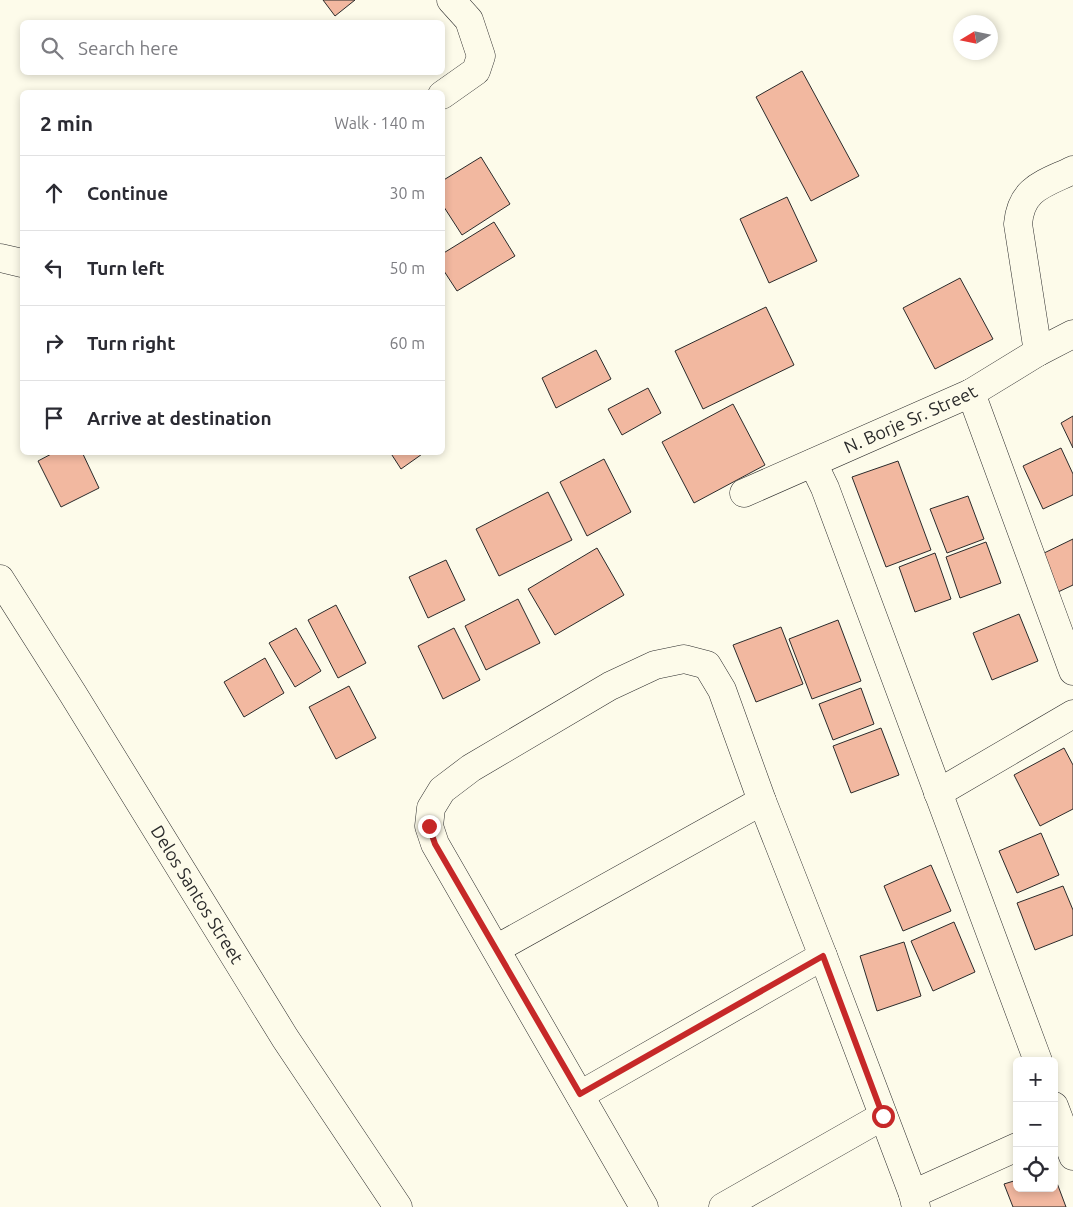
<!DOCTYPE html>
<html lang="en">
<head>
<meta charset="utf-8">
<style>
  :root { --surface:#fff; --page:#f7f7f7; --text:#2b2b33; --muted:#7c7c81; --line:#e1e1e2 }
  body { margin:0; font-family:Ubuntu,sans-serif; background:var(--page); color:var(--text) }
  .controls { position:absolute; right:15px; bottom:15px; display:grid; overflow:hidden; border-radius:8px; box-shadow:0 2px 8px #0003 }
  .controls button { width:45px; height:45px; display:grid; place-items:center; padding:0; border:0; border-bottom:1px solid var(--line); background:var(--surface); color:var(--text); font:25px sans-serif }
  .compass { position:absolute; left:953px; top:15px; width:45px; height:45px; border-radius:50%; background:var(--surface); box-shadow:0 2px 8px #0003; rotate:260deg }
  .stop { position:absolute; width:15px; height:15px; margin:-11px; border:4px solid #c62828; border-radius:50%; background:#fff }
  .stop.end { background:#c62828; border-color:#fff; box-shadow:0 1px 5px #0008 }
  .list { margin:0; padding:0; list-style:none }
  h2 { display:flex; justify-content:space-between; align-items:center; height:65px; margin:0; padding:0 20px; font-size:21px }
  h2 small { font-size:16px; font-weight:400; color:var(--muted) }
  .list li { display:grid; grid-template-columns:32px 1fr auto; gap:15px; align-items:center; box-sizing:border-box; height:75px; padding:0 20px; border-top:1px solid var(--line) }
  .list b { display:block; font-size:19px; white-space:nowrap }
  .list em { font-size:16px; font-style:normal; color:var(--muted) }
  .icon { flex:none; width:28px; height:28px; fill:none; stroke:currentColor; stroke-width:2; stroke-linecap:round; stroke-linejoin:round }
  .map { position:relative; flex:none; width:1073px; height:1207px; overflow:hidden }
  .search { position:absolute; background:var(--surface); box-shadow:0 2px 8px #0003; left:20px; top:20px; width:425px; height:55px; display:flex; align-items:center; gap:12px; box-sizing:border-box; padding:0 18px; border-radius:8px; color:var(--muted); font-size:19px }
  .panel { position:absolute; background:var(--surface); box-shadow:0 2px 8px #0003; left:20px; top:90px; width:425px; height:365px; border-radius:8px }
  .map>svg:first-child { display:block }
  .building { fill:#f2b8a0; stroke:#2b2b2b }
  .lines { fill:none; stroke-linecap:round; stroke-linejoin:round }
  .street-casing { stroke:#2b2b2b; stroke-width:29 }
  .street { stroke:#fdfbea; stroke-width:28 }
  .route { stroke:#c62828; stroke-width:6 }
  .labels { text-anchor:middle; stroke-width:4; stroke-linejoin:round; paint-order:stroke }
  .street-label { font-size:18px; fill:#2b2b2b; stroke:#fdfbea }
</style>
</head>
<body>
<div class="map">
<svg width="1073" height="1207" viewBox="0 0 1073 1207">
  <rect width="100%" height="100%" fill="#fdfbea"/>
  <path class="building" d="M323,0H355L335,16Z
    M802,71L859,176L811,201L756,97Z
    M481,157L510,204L462,235L442,204V181Z
    M787,197L817,261L769,283L740,219Z
    M494,222L515,256L457,291L442,268V254Z
    M960,278L993,339L935,369L903,308Z
    M766,307L794,365L703,409L675,351Z
    M596,350L611,379L556,408L542,378Z
    M648,388L661,413L622,435L608,409Z
    M733,404L765,465L694,503L662,442Z
    M1073,416V448L1061,423Z
    M1061,448L1073,474V495L1043,509L1023,466Z
    M55,452H82L99,488L61,507L38,461Z
    M390,452H425L401,469Z
    M604,459L631,512L587,536L560,482Z
    M898,461L931,550L886,567L852,477Z
    M548,492L572,540L499,576L476,529Z
    M968,496L984,539L947,553L930,509Z
    M1073,539V585L1058,592L1040,555Z
    M986,542L1001,583L960,598L946,557Z
    M597,548L624,595L555,635L528,589Z
    M935,553L951,599L915,612L899,567Z
    M446,560L465,600L428,618L409,577Z
    M518,599L540,643L486,670L465,626Z
    M336,605L366,663L338,678L308,620Z
    M1019,614L1038,661L992,680L973,633Z
    M838,620L861,681L812,699L789,639Z
    M781,627L803,684L756,702L733,645Z
    M296,628L321,671L295,687L269,643Z
    M454,628L480,680L443,699L418,646Z
    M265,658L284,693L244,717L224,682Z
    M349,686L376,738L336,759L309,707Z
    M861,688L874,724L833,740L819,704Z
    M881,728L899,775L851,793L833,746Z
    M1064,748L1073,765V809L1040,826L1014,775Z
    M1041,833L1059,875L1017,893L999,851Z
    M931,865L951,911L903,931L884,886Z
    M1063,886L1073,910V935L1035,950L1017,903Z
    M954,922L975,972L933,991L911,941Z
    M904,942L921,996L877,1011L860,956Z
    M1054,1175L1066,1207H1013L1004,1184L1017,1180V1188H1054Z"/>
  <g class="lines">
    <defs>
      <g id="street">
        <path d="M442,95L476,71L481,56L469,20L451,0"/>
        <path d="M0,258L22,263"/>
        <path d="M1038,352L1018,224C1021,188 1044,184 1073,170"/>
        <path d="M971,393L1073,671"/>
        <path d="M813,463L825,488L1038,1061"/>
        <path id="s1" d="M744,493L971,393L1038,352L1073,334"/>
        <path id="s2" d="M0,579L73,694L285,1038L398,1207"/>
        <path d="M938,793L1073,714"/>
        <path d="M496,949L762,801"/>
        <path d="M580,1095L823,956"/>
        <path d="M1054,1106L1073,1156"/>
        <path d="M644,1207L435,844L429,826L431,808L442,790L471,768L610,686L655,665L684,659L707,665L722,690L762,801L823,956L913,1194"/>
        <path d="M723,1207L883,1116"/>
        <path d="M916,1207L913,1194L1017,1147"/>
      </g>
    </defs>
    <use href="#street" class="street-casing"/>
    <use href="#street" class="street"/>
  </g>
  <g class="lines">
    <path class="route" d="M429,826L435,844L580,1094L823,956L883,1116"/>
  </g>
  <g class="labels">
    <g class="street-label">
      <text dy="6" stroke="none"><textPath href="#s1" startOffset="182">N. Borje Sr. Street</textPath></text>
      <text dy="6" stroke="none"><textPath href="#s2" startOffset="372">Delos Santos Street</textPath></text>
    </g>
  </g>
</svg>
<div class="controls">
<button>+</button>
<button>−</button>
<button><svg class="icon" aria-label="locate" viewBox="0 0 24 24"><circle cx="12" cy="12" r="6"/><path d="M12 2v4M12 18v4M2 12h4M18 12h4"/></svg></button>
</div>
<svg class="compass" viewBox="-18 -18 36 36"><path d="M0-13l5 13h-10z" fill="#e53935"/><path d="M0 13l5-13h-10z" fill="#7c7c81"/></svg>
<div class="stop" style="left:883px;top:1116px"></div>
<div class="stop end" style="left:429px;top:826px"></div>
<div class="search"><svg class="icon" aria-label="search" viewBox="0 0 24 24"><circle cx="10" cy="10" r="6"/><path d="M15 15l6 6"/></svg>Search here</div>
<section class="panel">
<h2>2 min<small>Walk · 140 m</small></h2>
<ul class="list">
<li><svg class="icon" aria-label="ahead" viewBox="0 0 24 24"><path d="M12 20V5M6 11l6-6 6 6"/></svg><div><b>Continue</b></div><em>30 m</em></li>
<li><svg class="icon" aria-label="left" viewBox="0 0 24 24"><path d="M17 20v-9H6M10 6l-5 5 5 5"/></svg><div><b>Turn left</b></div><em>50 m</em></li>
<li><svg class="icon" aria-label="right" viewBox="0 0 24 24"><path d="M7 20v-9h11M14 6l5 5-5 5"/></svg><div><b>Turn right</b></div><em>60 m</em></li>
<li><svg class="icon" aria-label="arrive" viewBox="0 0 24 24"><path d="M6 21V4h12l-3 4 3 4H6"/></svg><div><b>Arrive at destination</b></div></li>
</ul>
</section>
</div>
</body>
</html>
